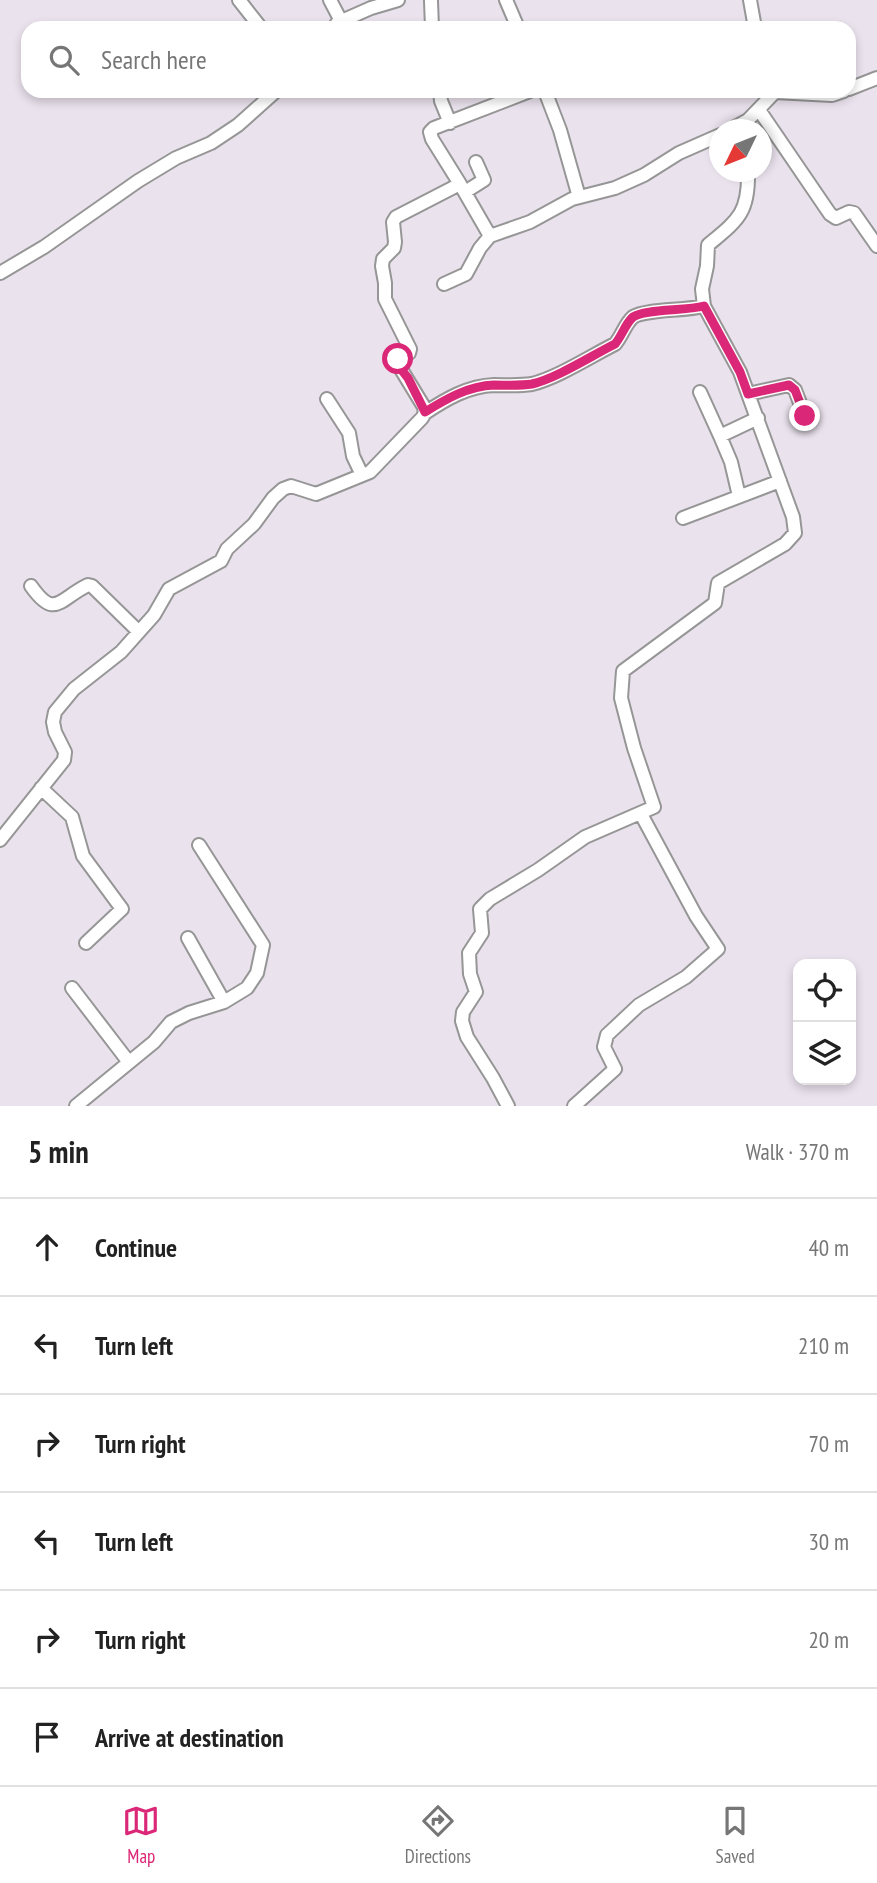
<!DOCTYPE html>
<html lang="en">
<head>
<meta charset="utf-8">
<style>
  :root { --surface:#fff; --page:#f6f6f6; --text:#222; --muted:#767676; --line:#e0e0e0; --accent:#db2777 }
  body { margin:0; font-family:"PT Sans Narrow",sans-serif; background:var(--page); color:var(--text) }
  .controls { position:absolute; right:21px; bottom:21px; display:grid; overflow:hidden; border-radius:14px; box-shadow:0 4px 10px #0003 }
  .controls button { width:63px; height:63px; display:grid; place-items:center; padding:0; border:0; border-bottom:2px solid var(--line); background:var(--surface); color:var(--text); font:35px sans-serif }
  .compass { position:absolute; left:709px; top:119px; width:63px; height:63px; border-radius:50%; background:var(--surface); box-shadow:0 4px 10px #0003; rotate:227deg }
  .stop { position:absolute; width:21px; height:21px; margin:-16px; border:5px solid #db2777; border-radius:50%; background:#fff }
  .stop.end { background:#db2777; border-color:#fff; box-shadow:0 2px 7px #0008 }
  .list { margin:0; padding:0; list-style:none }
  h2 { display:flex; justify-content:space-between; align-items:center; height:91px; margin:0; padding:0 28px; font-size:30px }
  h2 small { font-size:23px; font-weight:400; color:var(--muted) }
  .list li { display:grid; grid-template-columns:46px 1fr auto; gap:21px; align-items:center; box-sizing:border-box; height:98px; padding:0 28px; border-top:2px solid var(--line) }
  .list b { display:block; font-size:26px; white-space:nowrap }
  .list em { font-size:23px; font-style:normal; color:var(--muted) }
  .icon { flex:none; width:38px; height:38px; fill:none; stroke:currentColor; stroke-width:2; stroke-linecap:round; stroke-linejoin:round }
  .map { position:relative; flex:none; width:877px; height:1106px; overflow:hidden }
  .search { position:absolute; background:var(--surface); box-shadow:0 4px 10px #0003; left:21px; right:21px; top:21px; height:77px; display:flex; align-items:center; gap:18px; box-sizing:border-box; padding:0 24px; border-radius:21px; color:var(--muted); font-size:26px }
  .sheet { height:679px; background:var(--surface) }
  nav { display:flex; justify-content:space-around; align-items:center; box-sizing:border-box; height:98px; border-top:2px solid var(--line); background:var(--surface); font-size:19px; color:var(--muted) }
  nav a { display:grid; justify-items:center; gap:4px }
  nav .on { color:var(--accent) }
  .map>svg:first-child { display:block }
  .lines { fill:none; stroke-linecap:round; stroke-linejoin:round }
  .minor-casing { stroke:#969696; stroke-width:16 }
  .minor { stroke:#fff; stroke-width:12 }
  .route { stroke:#db2777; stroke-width:9 }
</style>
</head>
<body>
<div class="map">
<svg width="877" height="1106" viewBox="0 0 877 1106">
  <rect width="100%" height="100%" fill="#eae2ed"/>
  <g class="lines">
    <defs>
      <path id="minor" d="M239,0L261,28
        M330,0L341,21
        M506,0L518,28
        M750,0L755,28
        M431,1L432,28
        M334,28L337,23L371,8L398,0
        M849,89L877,78
        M440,91L441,101L450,123
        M545,91L560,130L579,197
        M759,110L830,214L836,218L849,212L854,213L877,246
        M730,130L748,120
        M744,130L748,120L775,92L832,95L844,91
        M460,184L490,236
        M465,192L484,180L476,162
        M0,273L44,247L138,181L176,158L211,143L238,125L276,91
        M444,284L466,274L480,248L490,236L530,222L572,199L615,188L644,175L679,153L720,135
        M700,392L720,436L758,418
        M748,394L789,385L795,390L805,416
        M327,399L349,433L353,456L362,475
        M425,413C446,399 468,386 494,385C507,385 519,386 532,384C557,378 591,356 615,344C622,336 625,324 633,317C645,309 685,311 704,306
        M720,436L731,462L739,496
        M683,518L780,481
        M31,586C55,620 59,599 88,585L92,586L138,631
        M41,788L72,817L83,856L122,909L86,943
        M0,840L64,760L65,752L55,732L53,722L55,712L74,689L121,652L154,615L169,589L221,561L227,549L254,524L273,498L283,489L291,486L316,494L370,472L422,418L425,413L424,407L396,361L409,353L410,349L385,299V283L382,266L383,259L394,248L395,242L393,222L396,217L460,184L432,139L430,132L434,128L530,91
        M188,938L224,1002
        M72,988L128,1061
        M76,1106L154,1042L171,1022L189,1013L224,1002L247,988L257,973L263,945L199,845
        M508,1106L493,1078L467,1037L462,1021L463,1012L476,992L470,974L469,953L482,933L480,909L490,899L538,870L585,837L654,807L634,748L621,698L623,671L715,603L718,583L785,544L795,533L793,517L740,372L704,306L702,289L707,266L708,245C738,220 749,213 748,172
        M574,1106L615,1069L604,1047L607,1035L639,1005L686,977L718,949L696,916L641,814"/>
    </defs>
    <use href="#minor" class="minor-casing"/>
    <use href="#minor" class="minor"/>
  </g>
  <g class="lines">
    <path class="route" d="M398,359L397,364L408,378L425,412C446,399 468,386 494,385C507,385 519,386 532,384C557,378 591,356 615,344C622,336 625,324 633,317C644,309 685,311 704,306L740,372L748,394L789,385L795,390L805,416"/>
  </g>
</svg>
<div class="controls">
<button><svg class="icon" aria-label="locate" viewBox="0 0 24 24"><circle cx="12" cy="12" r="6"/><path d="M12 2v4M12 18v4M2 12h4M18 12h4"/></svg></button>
<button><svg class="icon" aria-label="layers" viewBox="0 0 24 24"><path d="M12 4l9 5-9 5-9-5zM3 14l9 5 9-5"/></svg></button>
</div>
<svg class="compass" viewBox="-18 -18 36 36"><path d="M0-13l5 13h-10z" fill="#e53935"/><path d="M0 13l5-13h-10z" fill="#767676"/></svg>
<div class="stop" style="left:398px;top:359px"></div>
<div class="stop end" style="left:805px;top:416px"></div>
<div class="search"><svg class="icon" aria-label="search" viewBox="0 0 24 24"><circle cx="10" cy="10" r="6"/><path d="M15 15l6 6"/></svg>Search here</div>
</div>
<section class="sheet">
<h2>5 min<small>Walk · 370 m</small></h2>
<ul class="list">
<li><svg class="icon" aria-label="ahead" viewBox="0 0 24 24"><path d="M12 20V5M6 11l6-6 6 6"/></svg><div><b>Continue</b></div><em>40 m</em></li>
<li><svg class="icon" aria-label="left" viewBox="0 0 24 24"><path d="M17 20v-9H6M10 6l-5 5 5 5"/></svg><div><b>Turn left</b></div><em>210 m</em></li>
<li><svg class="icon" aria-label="right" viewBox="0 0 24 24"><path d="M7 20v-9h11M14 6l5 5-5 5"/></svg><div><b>Turn right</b></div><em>70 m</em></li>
<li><svg class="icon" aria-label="left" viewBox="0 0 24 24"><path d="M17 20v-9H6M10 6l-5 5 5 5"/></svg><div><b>Turn left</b></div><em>30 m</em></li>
<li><svg class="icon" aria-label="right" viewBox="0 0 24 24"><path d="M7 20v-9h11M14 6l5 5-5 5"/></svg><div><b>Turn right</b></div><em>20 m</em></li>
<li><svg class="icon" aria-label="arrive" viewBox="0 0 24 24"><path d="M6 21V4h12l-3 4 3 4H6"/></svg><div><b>Arrive at destination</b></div></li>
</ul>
</section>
<nav>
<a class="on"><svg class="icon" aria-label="map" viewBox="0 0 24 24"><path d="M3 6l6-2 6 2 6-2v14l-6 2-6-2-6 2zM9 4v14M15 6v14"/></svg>Map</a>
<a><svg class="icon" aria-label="directions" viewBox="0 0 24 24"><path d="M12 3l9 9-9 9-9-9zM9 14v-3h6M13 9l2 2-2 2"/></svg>Directions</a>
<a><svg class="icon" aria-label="saved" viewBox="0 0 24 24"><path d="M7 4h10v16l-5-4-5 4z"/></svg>Saved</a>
</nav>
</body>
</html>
